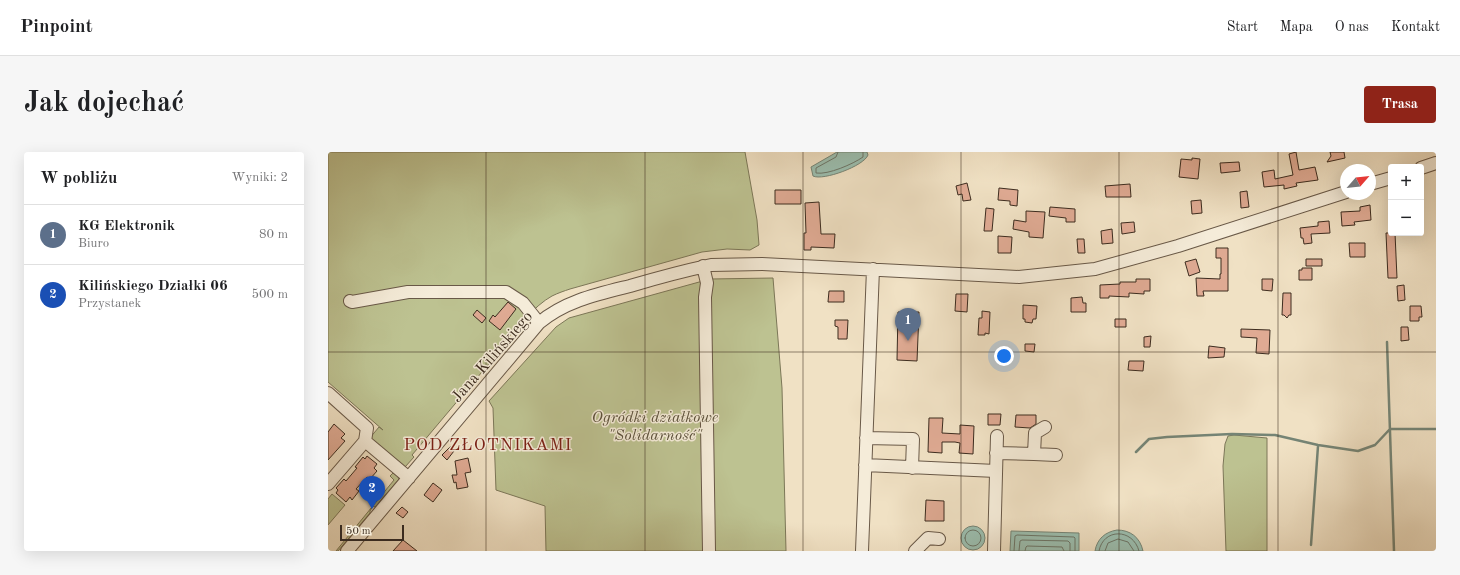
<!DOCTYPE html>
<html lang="pl">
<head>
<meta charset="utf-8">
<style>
  :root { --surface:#fff; --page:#f6f6f6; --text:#202124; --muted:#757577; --line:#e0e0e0; --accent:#8f2418 }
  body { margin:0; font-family:"Old Standard TT",serif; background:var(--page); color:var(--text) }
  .controls { position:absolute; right:12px; top:12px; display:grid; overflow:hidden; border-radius:4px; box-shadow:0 4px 16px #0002 }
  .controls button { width:36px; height:36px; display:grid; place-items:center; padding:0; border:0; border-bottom:1px solid var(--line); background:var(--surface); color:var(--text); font:20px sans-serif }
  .compass { position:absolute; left:1012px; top:12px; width:36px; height:36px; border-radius:50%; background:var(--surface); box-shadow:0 4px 16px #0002; rotate:62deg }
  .scale { position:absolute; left:12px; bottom:10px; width:64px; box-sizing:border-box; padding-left:4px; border:2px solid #3c2c1f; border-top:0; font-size:11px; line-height:14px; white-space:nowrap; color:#3c2c1f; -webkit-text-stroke:3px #f5ecd9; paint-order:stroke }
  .you { position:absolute; left:676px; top:204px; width:14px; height:14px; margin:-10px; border:3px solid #fff; border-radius:50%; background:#1a73e8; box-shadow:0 0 0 6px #1a73e833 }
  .badge { display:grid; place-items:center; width:26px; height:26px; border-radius:50%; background:var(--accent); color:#fff; font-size:13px; font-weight:700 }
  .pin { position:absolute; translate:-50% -33px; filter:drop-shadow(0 1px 2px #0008) }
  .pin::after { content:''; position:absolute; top:21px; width:14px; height:12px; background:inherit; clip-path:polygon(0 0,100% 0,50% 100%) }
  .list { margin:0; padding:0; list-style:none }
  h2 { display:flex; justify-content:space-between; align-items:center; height:52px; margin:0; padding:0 16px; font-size:17px }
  h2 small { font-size:13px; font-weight:400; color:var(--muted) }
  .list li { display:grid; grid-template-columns:26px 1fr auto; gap:12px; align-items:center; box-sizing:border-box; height:60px; padding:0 16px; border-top:1px solid var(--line) }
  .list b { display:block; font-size:15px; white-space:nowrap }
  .list p { margin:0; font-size:13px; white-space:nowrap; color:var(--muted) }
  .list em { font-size:13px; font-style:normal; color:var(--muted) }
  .map { position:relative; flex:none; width:1108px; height:399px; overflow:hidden; border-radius:4px }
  header { display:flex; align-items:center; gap:24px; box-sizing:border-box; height:56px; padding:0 20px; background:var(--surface); border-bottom:1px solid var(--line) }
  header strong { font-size:19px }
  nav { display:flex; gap:22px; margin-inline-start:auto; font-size:14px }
  .intro { display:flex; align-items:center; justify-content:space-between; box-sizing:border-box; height:96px; padding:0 24px }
  h1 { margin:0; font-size:28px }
  .button { padding:10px 18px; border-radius:4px; background:var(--accent); color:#fff; font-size:14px; font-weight:700 }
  main { display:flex; gap:24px; padding:0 24px }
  aside { flex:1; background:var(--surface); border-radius:4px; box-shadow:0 4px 16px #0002 }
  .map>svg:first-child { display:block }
  .green { fill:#bdc291; stroke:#7c7758 }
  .water { fill:#9bbeaf; stroke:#758475 }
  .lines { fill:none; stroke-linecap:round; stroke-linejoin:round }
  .shore { stroke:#6c7567; stroke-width:1 }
  .stream { stroke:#758475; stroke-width:2.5 }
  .building { fill:#dfaa93; stroke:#3c2c1f }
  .minor-casing { stroke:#695948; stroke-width:14 }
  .minor { stroke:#f5ecd9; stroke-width:12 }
  .grid { fill:none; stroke:#3c2c1f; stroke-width:1; stroke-opacity:0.55 }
  .labels { text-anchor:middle; stroke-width:3; stroke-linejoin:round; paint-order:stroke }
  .street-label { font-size:16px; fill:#3c2c1f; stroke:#f5ecd9 }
  .park-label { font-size:16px; font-style:italic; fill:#5c523c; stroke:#f5ecd9 }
  .neighbourhood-label { font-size:17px; letter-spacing:1px; fill:#7a1f14; stroke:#f5ecd9 }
</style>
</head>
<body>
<header>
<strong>Pinpoint</strong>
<nav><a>Start</a><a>Mapa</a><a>O nas</a><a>Kontakt</a></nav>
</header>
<div class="intro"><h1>Jak dojechać</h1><a class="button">Trasa</a></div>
<main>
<aside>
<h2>W pobliżu<small>Wyniki: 2</small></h2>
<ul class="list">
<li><span class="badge" style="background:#5c6f8a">1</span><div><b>KG Elektronik</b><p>Biuro</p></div><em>80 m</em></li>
<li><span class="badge" style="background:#1a4fb4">2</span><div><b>Kilińskiego Działki 06</b><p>Przystanek</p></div><em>500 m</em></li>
</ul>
</aside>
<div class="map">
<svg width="1108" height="399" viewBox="0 0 1108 399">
  <rect width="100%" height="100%" fill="#f0e1c4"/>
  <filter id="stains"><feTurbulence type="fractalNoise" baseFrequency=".005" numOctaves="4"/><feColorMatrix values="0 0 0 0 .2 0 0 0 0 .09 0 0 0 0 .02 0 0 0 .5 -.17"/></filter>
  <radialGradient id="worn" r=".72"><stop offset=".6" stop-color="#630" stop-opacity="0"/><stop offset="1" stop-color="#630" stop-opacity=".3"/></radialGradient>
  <path class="green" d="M0,0H417L429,68L431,93L422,98L399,97L374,100L242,137C236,139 230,141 224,144C206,154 190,175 176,190L175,195L84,303L86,305L77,315L41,287L51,275L55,278L0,230Z
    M445,126L454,236L458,399H218L217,354L168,338L165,256L161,249L228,175L241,166L382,127Z
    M906,283L939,286V399H898L895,314L897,292L900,284Z
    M65,321L69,323L71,327L47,355L45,354L42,359V361L10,399H8L66,328L62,324Z
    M4,342L17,353L0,373V347Z"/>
  <path class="water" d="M509,0H539L540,3C536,14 495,29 485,24L483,15Z
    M633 386a12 12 0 1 1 24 0a12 12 0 1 1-24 0Z
    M789,378C802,378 812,385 815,399H767C769,387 777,380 789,378Z
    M683,379L751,381V399H682Z"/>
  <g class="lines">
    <path class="shore" d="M510,0L508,5L488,16V21C500,23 525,12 535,5V0
      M637 386a8 8 0 1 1 16 0a8 8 0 1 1-16 0Z
      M686,399L687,384L689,383L746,385L747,386V399
      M691,399L692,389L694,388L740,389L742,391V399
      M697,399L698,395L699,394L734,395L736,399
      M771,399C775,376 805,376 811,399
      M777,399L780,391L790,387L800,390L806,399"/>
    <path class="stream" d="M1059,190L1066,399
      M808,300L821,287L839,285L904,282L947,283L990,293L1030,299L1047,293L1062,277H1108
      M983,393L990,294"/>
  </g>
  <path class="building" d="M968,0L971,18L987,15L990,28L968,31L969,34L956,37V33L936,35L934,20L946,18L947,27L965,23L961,2Z
    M1002,0H1016L1017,6L999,10L1003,4Z
    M864,6L872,7L870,27L851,25L853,7L864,8Z
    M911,10L912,19L893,21L892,11Z
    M639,31L643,48L635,49L634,42L630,43L628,34Z
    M802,32L803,45H778L777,34Z
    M671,36L690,38L689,54L682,53V49L670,48Z
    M447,38H473V52H447Z
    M919,39L921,55L913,56L912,40Z
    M873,48L874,61L864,62L863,49Z
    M491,50L493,82H507L506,96L483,95V98H476V81H478L477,51Z
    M1042,53L1043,68L1026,70L1027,73L1014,74L1013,60L1032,59V55Z
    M722,55L747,57V70H738V66L721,64Z
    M658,56L666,57L664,79H656Z
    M698,59L717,60L715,86L701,85V80L685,77L686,68L698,70Z
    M1001,69L1002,81L983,82L984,91L976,92L975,86H973L972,76L990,74V70Z
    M806,70L807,80L794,82L793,71Z
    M784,77L785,91L774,92L773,79Z
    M1058,81H1067L1069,126H1060Z
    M670,84L684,85L683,101H670Z
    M749,87H756L757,101H750Z
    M1021,91H1037V105H1022Z
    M888,96H900V139H875L876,144H869L868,126L892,127V122H893V106H888Z
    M868,107L872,120L861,124L857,110Z
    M978,107H994V114H978Z
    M974,116H984V128H971V118H974Z
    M808,127H822V139H816V142L801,141V145L781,144V146H772V133L792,132V130H808Z
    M934,127H945L944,139L934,138Z
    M1076,133L1077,148L1070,149L1069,134Z
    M501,139H516V150H500Z
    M955,141H963V163H961L959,166L956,163H954Z
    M628,142H640L639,160L627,159Z
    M754,145L755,151H758V160H743V146Z
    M180,150L188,157L172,178L161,169L165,163L167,165Z
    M695,153L709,154L708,167H705L704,171L697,170V167H695Z
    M1082,154H1093L1094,165H1091V169H1082Z
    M149,158L158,166L154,171L145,163Z
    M654,159L662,160L661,182L657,181V183H650L651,166H654Z
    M570,160H591L589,209L569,208Z
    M787,167H798V175H787Z
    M507,168H520L519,187H510V175L507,174Z
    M1073,175H1080L1081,188L1073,189Z
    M913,177L942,178L941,202L928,201L929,186L913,185Z
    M823,184L822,195H816V185Z
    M697,192H707L706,200L697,199Z
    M881,194L897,196L896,205L880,206Z
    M801,209H816L815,219L800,218Z
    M660,262H673L672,273H660Z
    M688,263H708V272L702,276L687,275Z
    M601,266H615L614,281L632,282V273L646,274L645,302L631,301L632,291L627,290H614V301L600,300Z
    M6,272L17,282L13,286L17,289L0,308V280Z
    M123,294L126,297V299L119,308L114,303Z
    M39,304L49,312L46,316L49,319L42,327L39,325L28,337L31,339L24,348L22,345L18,350L8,341L10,338L8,336L16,327L18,329L29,316L27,315L35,305L37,307Z
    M140,306L143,320L137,321L140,335L129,337L128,330L126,331L124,323H129L127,309Z
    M105,331L114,338L105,350L96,343Z
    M598,348L616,349V369H597Z
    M74,355L80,360L75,366L68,361Z
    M75,388L89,399H65Z"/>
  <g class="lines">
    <defs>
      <path id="minor" d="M1093,16L1108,11
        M1042,32L1063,26
        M375,114L379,131L377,145L381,399
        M22,149L24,150L80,140H178L195,151L211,171
        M0,241L39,276L37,289L0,332
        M538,286L585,287L584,316
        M37,289L81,326
        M668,301L706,302L707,281L717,275
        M706,302L728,303
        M537,313L668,319
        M19,399L211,171C237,149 270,142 302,134C329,126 355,119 383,113L434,112L691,125L767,117L850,94L1018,40
        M534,399L545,117
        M587,399L600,386L611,387
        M666,399L669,284"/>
    </defs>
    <use href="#minor" class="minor-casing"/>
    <use href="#minor" class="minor"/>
  </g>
  <path class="grid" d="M158,0V399M317,0V399M475,0V399M633,0V399M791,0V399M950,0V399M0,200H1108"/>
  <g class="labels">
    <g class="street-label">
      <text transform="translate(163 204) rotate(-49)" y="6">Jana Kilińskiego</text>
    </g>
    <g class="park-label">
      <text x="327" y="270">Ogródki działkowe<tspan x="327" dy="18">"Solidarność"</tspan></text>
    </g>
    <g class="neighbourhood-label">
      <text x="160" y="298">POD ZŁOTNIKAMI</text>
    </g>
  </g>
  <rect width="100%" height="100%" filter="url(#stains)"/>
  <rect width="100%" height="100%" fill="url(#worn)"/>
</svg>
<div class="controls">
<button>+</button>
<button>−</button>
</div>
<svg class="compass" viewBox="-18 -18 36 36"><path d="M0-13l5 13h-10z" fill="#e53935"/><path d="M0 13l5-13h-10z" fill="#757577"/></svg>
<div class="scale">50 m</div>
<div class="you"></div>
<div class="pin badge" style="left:580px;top:189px;background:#5c6f8a">1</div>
<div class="pin badge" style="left:44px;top:357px;background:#1a4fb4">2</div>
</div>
</main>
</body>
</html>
